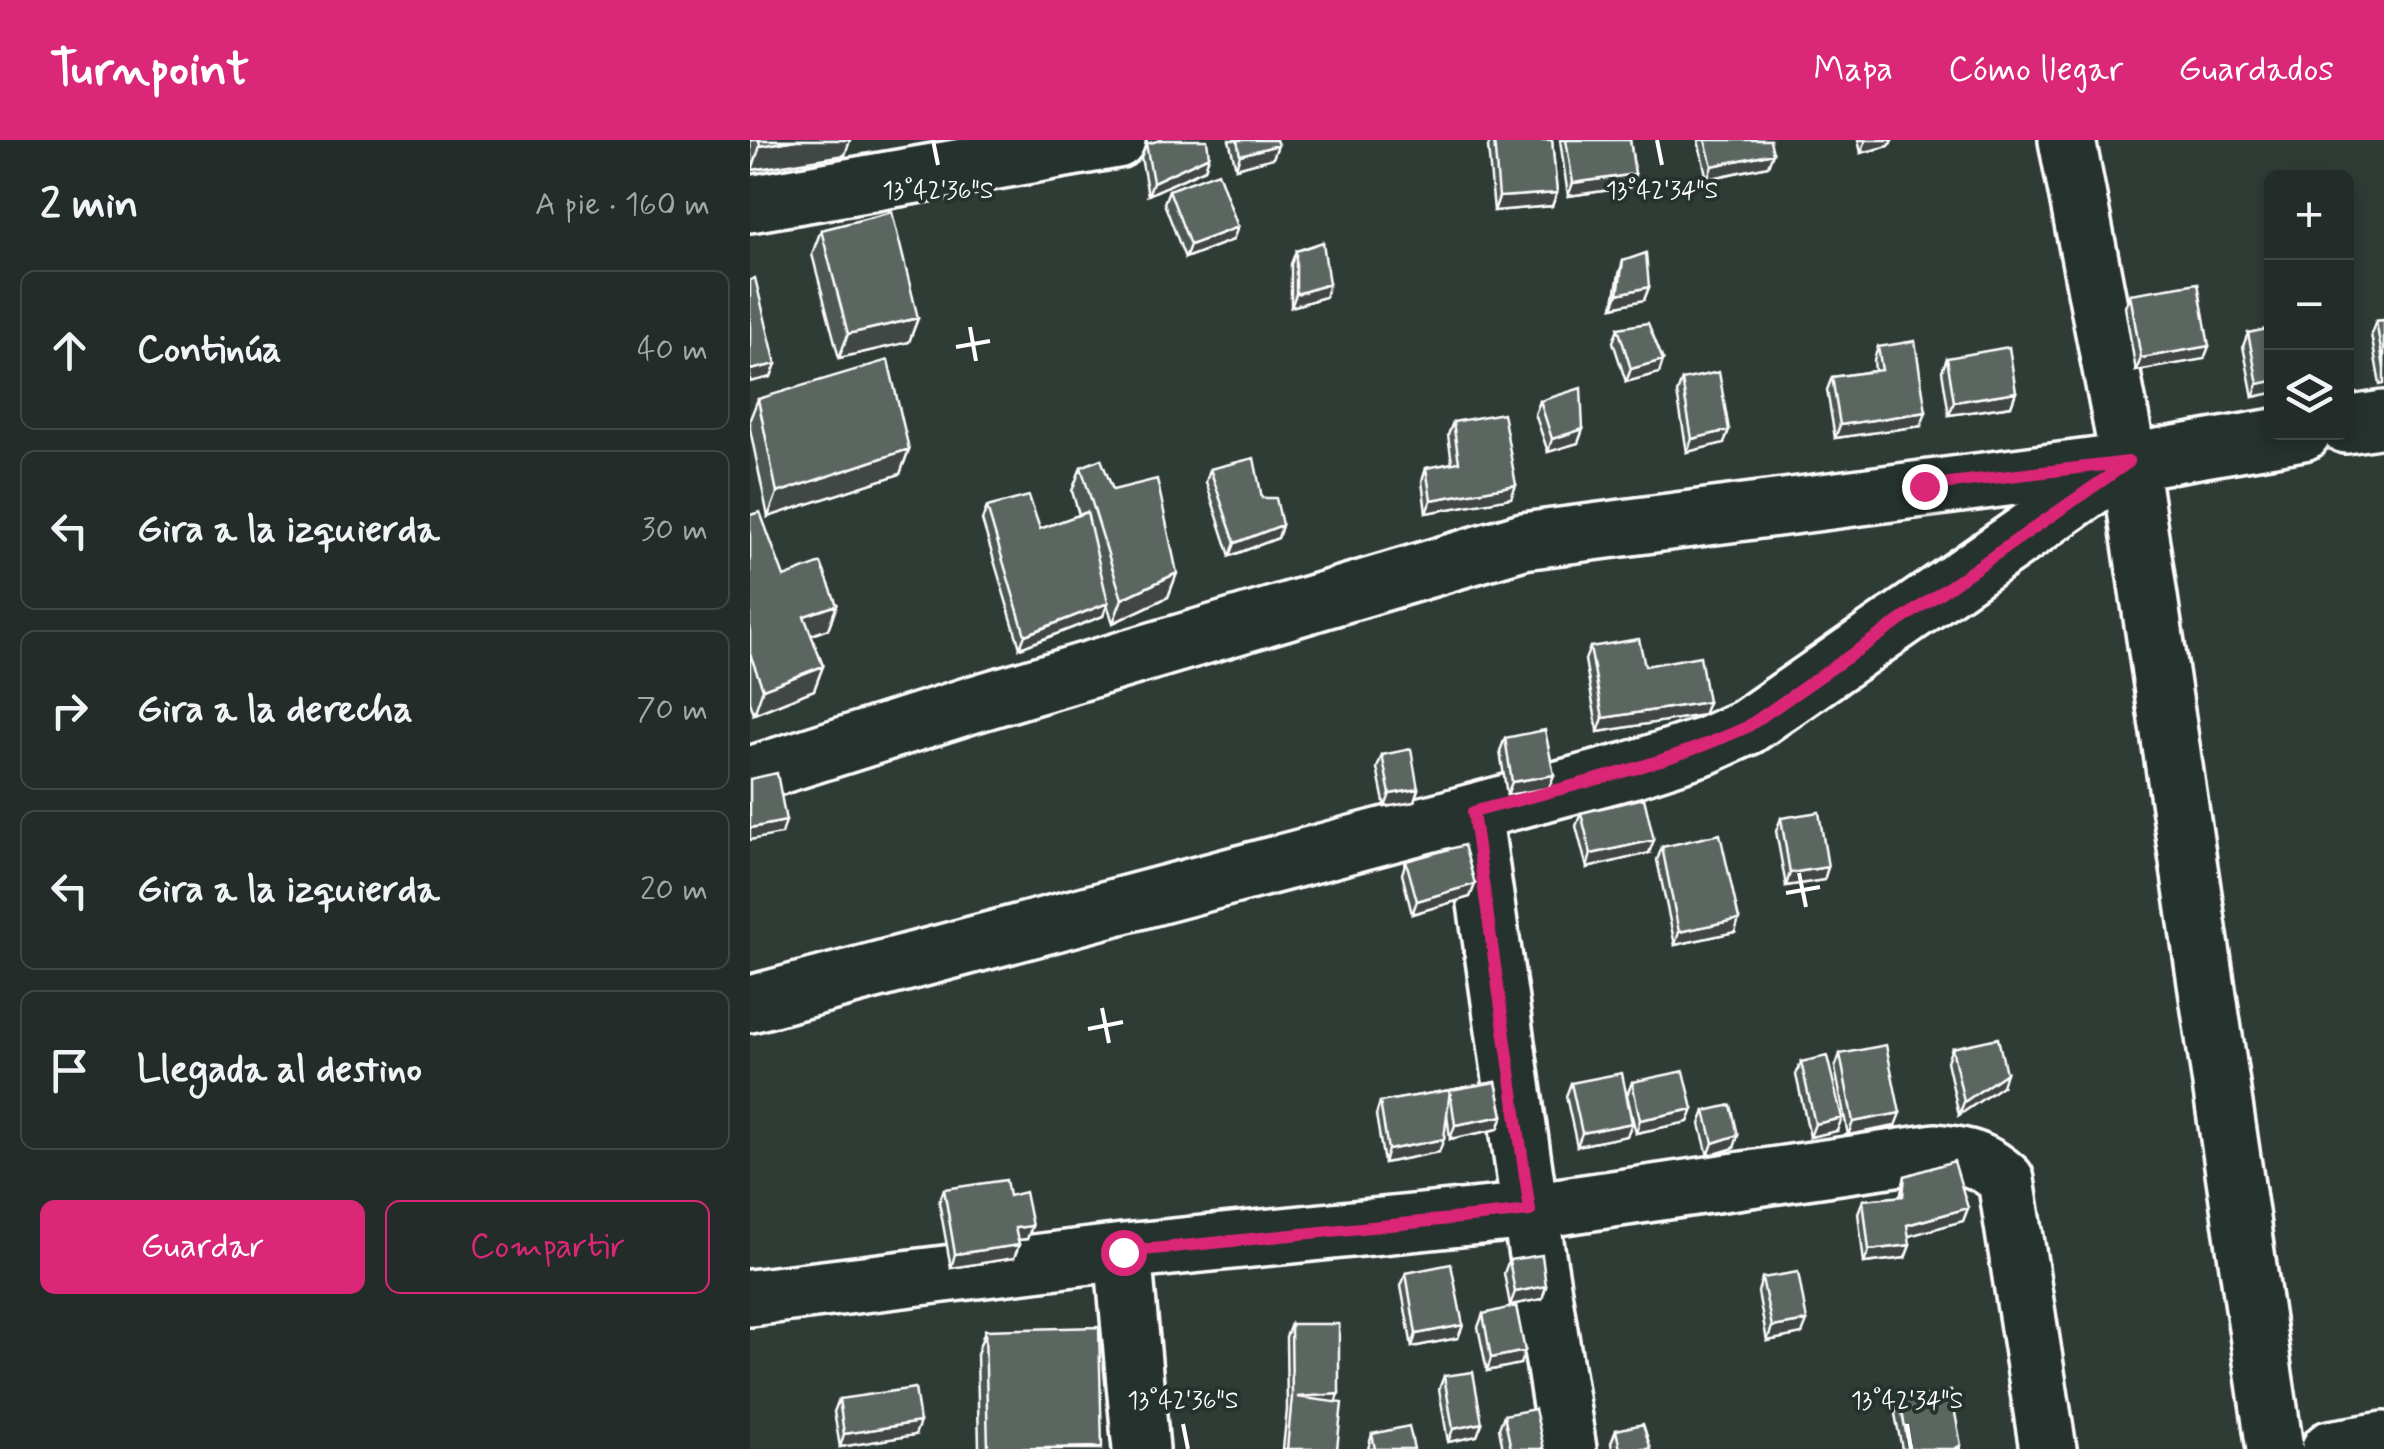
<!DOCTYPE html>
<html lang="es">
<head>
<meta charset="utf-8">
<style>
  :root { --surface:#232c28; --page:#2b3430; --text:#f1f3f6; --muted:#a3a7a8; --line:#404845; --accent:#db2777 }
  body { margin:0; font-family:Mynerve,sans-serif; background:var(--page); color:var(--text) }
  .controls { position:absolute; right:30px; top:30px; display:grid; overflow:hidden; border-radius:15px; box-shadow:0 5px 15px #0003 }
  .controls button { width:90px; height:90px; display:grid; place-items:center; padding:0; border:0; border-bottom:2px solid var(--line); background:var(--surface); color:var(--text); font:50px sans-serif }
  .stop { position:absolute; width:30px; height:30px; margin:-22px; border:8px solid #db2777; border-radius:50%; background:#fff }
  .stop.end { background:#db2777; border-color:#fff; box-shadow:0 2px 10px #0008 }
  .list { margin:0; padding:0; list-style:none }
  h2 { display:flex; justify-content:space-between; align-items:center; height:130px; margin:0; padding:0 40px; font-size:42px }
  h2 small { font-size:32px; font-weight:400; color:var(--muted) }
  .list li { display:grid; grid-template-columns:65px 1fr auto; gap:30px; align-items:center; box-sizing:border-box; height:160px; margin:0 20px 20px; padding:0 20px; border:2px solid var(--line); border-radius:15px }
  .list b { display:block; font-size:38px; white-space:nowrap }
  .list em { font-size:32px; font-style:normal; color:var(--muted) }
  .actions { display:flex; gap:20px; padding:30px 40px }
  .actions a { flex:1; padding:22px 0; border:2px solid var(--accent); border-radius:15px; text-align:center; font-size:35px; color:var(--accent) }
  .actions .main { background:var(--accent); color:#fff }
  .icon { flex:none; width:55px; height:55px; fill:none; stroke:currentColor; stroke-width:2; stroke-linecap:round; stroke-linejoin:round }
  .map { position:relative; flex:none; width:1634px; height:1309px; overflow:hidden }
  header { display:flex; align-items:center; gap:60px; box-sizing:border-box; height:140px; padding:0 50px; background:var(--accent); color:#fff }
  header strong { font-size:48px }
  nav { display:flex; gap:55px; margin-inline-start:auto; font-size:35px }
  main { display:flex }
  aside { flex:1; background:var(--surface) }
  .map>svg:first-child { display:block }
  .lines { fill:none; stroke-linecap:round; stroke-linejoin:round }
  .street-casing { stroke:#fff; stroke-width:62 }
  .street { stroke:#26332d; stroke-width:55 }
  .wall { fill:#4e5853; stroke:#fff; stroke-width:2.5 }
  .shaded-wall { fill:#404744; stroke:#fff; stroke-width:2.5 }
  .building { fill:#5b6661; stroke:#fff; stroke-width:2.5 }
  .route { stroke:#db2777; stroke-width:12 }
  .ticks { fill:none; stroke:#fff; stroke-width:4 }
  .ticks-label { font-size:25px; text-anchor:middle; fill:#fff; stroke:#26332d; stroke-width:8; stroke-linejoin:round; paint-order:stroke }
</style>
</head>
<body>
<header>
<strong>Turnpoint</strong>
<nav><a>Mapa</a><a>Cómo llegar</a><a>Guardados</a></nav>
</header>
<main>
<aside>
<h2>2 min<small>A pie · 160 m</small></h2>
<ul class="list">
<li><svg class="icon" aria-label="ahead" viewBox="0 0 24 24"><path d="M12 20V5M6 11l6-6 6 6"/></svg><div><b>Continúa</b></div><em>40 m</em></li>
<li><svg class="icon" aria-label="left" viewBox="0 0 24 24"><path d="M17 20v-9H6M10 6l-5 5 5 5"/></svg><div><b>Gira a la izquierda</b></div><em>30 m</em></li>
<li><svg class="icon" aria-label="right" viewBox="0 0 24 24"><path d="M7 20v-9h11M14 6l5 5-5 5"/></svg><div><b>Gira a la derecha</b></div><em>70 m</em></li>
<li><svg class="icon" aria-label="left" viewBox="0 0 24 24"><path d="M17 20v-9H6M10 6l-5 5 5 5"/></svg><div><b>Gira a la izquierda</b></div><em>20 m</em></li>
<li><svg class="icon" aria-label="arrive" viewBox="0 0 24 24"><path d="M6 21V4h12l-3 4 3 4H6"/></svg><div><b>Llegada al destino</b></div></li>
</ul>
<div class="actions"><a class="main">Guardar</a><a>Compartir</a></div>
</aside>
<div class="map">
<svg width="1634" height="1309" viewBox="0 0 1634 1309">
  <rect width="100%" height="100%" fill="#2f3b35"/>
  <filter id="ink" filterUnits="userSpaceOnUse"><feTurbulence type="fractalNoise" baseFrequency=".01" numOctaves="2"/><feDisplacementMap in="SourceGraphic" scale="20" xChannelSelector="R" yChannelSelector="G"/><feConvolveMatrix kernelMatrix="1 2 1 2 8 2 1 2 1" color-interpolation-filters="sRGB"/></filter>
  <g filter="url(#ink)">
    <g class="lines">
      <defs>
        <path id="street" d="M1317,0L1379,322L1525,1309
          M0,64L367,0
          M1596,285L1634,279
          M0,635L224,564L773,401L1379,322L1553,292
          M723,672L780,1071L818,1309
          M0,864L881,630L955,606L997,587L1372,326
          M373,1112L780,1071L1186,1012C1214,1015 1235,1020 1256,1040L1298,1309
          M0,1158L373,1112L391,1309
          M1580,1309L1634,1300"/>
      </defs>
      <use href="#street" class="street-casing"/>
      <use href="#street" class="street"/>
    </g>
    <path class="wall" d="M0,0H100L95,15L2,30Z
      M479,0H526L528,5L523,18L486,28Z
      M741,0H802L807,53L802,66L744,71L738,7Z
      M810,0H880L885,34L880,47L818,56Z
      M948,0H1020L1018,26L957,39Z
      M1108,0H1142L1139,6L1111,13Z
      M396,4L459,16L455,29L398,55L391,17Z
      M419,50L483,100L435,118L414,63Z
      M71,90L168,178L159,202L89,218L62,114Z
      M546,111L575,157L541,167V124Z
      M873,121L899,147L894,160L863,167L869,134Z
      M1380,154L1459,206L1454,219L1386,231L1375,167Z
      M1634,180V244L1630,245L1621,194L1626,181Z
      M868,188L913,220L909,233L876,242L863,202Z
      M1522,188V253L1503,257L1493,206L1498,193Z
      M1128,207L1171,286L1085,298L1077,250L1082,237L1125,231L1124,220Z
      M1197,218L1266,252L1261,266L1199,275L1192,231Z
      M932,240L974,303L937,312L927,253Z
      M8,259L159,309L150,334L18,377L0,289V279Z
      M790,261L833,289L828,303L798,312L785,274Z
      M703,282L766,345L761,358L676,373L672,341L676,328L702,323L698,295Z
      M331,327L363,350L427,433L418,457L363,483L357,464L353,476L270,508L232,380L237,367L290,389L329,375L322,351Z
      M460,329L512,358L532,385L528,398L480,416L456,342Z
      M0,375L34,437L87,465L78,489L61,495L73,526L64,550L4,574L0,562Z
      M840,507L895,526L958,562L953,575L848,592L835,520Z
      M755,598L799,648L757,655L750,611Z
      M632,615L668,649L664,662L635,667L627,628Z
      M831,673L899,713L837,728L826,686Z
      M1031,678L1078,727L1074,740L1036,746L1026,691Z
      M912,707L985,792L925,805L907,720Z
      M656,721L725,744L720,757L662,774L652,734Z
      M1202,908L1252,946L1209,975L1197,921Z
      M1090,914L1145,986L1098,995L1085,928Z
      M1051,922L1087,991L1060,997L1046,935Z
      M746,942L753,976L748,989L700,999L697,974L689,1012L634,1023L626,975L630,962Z
      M882,942L943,969L938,982L886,993L877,955Z
      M821,943L882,983L877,996L827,1006L816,956Z
      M955,971L988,995L984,1008L958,1016L950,984Z
      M1155,1036L1218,1068L1213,1081L1158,1096L1160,1105L1155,1118L1114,1123L1108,1073L1113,1060L1150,1057Z
      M194,1049L259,1056L282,1086L277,1099L268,1100L269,1105L264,1118L201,1128L189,1062Z
      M759,1120L796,1146L792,1159L760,1165L754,1133Z
      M656,1133L713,1185L708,1198L662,1207L651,1146Z
      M1012,1138L1052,1194L1017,1201L1008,1152Z
      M733,1174L770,1224L737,1231L728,1187Z
      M541,1184L586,1262L587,1309H533L537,1270L536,1197Z
      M235,1190L351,1309H229L227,1214Z
      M694,1236L732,1283L727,1296L698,1302L689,1249Z
      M89,1259L165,1295L90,1307L84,1272Z
      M1150,1261L1211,1305L1210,1309H1152L1145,1274Z
      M754,1275L794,1309H753L749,1288Z
      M866,1290L901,1309H862L861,1303Z
      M622,1294L664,1309H618Z"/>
    <path class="shaded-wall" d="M46,0H100L95,15L2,30L10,6Z
      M1116,0H1142L1139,6L1111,13Z
      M528,5L523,18L486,28L490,15Z
      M1023,13L1018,26L957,39L962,26Z
      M459,16L455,29L398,55L403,42Z
      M885,34L880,47L818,56L823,43Z
      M807,53L802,66L744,71L749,57Z
      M488,87L483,100L435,118L440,105Z
      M579,144L575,157L541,167L546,154Z
      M899,147L894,160L863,167L868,154Z
      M168,178L159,202L89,218L98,194Z
      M1459,206L1454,219L1386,231L1391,218Z
      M913,220L909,233L876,242L881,229Z
      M26,224L21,237L0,242V230Z
      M1522,241V253L1503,257L1508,244Z
      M1266,252L1261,266L1199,275L1204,262Z
      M1176,272L1171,286L1085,298L1090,285Z
      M833,289L828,303L798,312L802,299Z
      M979,290L974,303L937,312L942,299Z
      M159,309L150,334L18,377L27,353Z
      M766,345L761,358L676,373L681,360Z
      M532,385L528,398L480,416L485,403Z
      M427,433L418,457L363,483L372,459Z
      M358,463L353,476L270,508L275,495Z
      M87,465L78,489L45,501L54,476Z
      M73,526L64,550L4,574L13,549Z
      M958,562L953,575L848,592L853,578Z
      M804,635L799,648L757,655L762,642Z
      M668,649L664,662L635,667L640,654Z
      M36,681L32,694L0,700V688Z
      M904,700L899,713L837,728L841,714Z
      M1078,727L1074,740L1036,746L1040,733Z
      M725,744L720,757L662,774L667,761Z
      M989,779L985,792L925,805L929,792Z
      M1256,933L1252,946L1209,975L1214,962Z
      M943,969L938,982L886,993L890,980Z
      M1150,973L1145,986L1098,995L1103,982Z
      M753,976L748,989L700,999L705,985Z
      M1092,978L1087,991L1060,997L1065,984Z
      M882,983L877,996L827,1006L832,993Z
      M988,995L984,1008L958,1016L963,1003Z
      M694,999L689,1012L634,1023L638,1010Z
      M1218,1068L1213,1081L1152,1098L1157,1085Z
      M282,1086L277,1099L260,1101L265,1088Z
      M269,1105L264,1118L201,1128L205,1114Z
      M1160,1105L1155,1118L1114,1123L1119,1110Z
      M796,1146L792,1159L760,1165L765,1152Z
      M1057,1181L1052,1194L1017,1201L1022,1187Z
      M713,1185L708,1198L662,1207L666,1194Z
      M775,1211L770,1224L737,1231L741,1218Z
      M589,1254L585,1267L547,1257Z
      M170,1282L165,1295L90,1307L94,1294Z
      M732,1283L727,1296L698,1302L703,1289Z"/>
    <path class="building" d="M9,0H46L10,6Z
      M411,0H457L459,16L403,42L396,4Z
      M487,0H526L528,5L490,15Z
      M744,0H802L807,53L749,57Z
      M816,0H880L885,34L823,43Z
      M955,0H1020L1023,13L962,26Z
      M468,32L488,87L440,105L419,50Z
      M142,72L168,178L98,194L71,90Z
      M573,102L579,144L546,154V111Z
      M896,113L899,147L868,154L873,121Z
      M5,138L26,224L0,230V140Z
      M1448,143L1459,206L1391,218L1380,154Z
      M1634,180V228L1626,181Z
      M898,183L913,220L881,229L868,188Z
      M1522,188V241L1508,244L1498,193Z
      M1165,201L1176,272L1090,285L1082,237L1132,230L1128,207Z
      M1259,207L1266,252L1204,262L1197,218Z
      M138,220L159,309L27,353L8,259Z
      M969,232L979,290L942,299L932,240Z
      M831,248L833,289L802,299L790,261Z
      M753,273L766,345L681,360L676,328L709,322L703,282Z
      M504,318L512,358H526L532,385L485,403L460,329Z
      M351,319L363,350L407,339L427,433L372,459L331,327Z
      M279,356L290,389L337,372L358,463L275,495L237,367Z
      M10,372L34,437L71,423L87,465L54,476L73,526L13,549L0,514V375Z
      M889,499L895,526L950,516L958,562L853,578L840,507Z
      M795,590L804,635L762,642L755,598Z
      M661,609L668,649L640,654L632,615Z
      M27,633L36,681L0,688V639Z
      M894,658L904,700L841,714L831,673Z
      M1069,672L1078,727L1040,733L1031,678Z
      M970,694L989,779L929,792L912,707Z
      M714,705L725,744L667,761L656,721Z
      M1248,898L1256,933L1214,962L1202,908Z
      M1136,905L1150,973L1103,982L1090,914Z
      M1077,916L1092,978L1065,984L1051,922Z
      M934,931L943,969L890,980L882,942Z
      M872,933L882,983L832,993L821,943Z
      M746,942L753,976L705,985L700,950L694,999L638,1010L630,962L700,950Z
      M981,965L988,995L963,1003L955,971Z
      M1204,1021L1218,1068L1157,1085L1160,1105L1119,1110L1113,1060L1153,1056L1155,1036Z
      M256,1040L259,1056L275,1052L282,1086L265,1088L269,1105L205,1114L194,1049Z
      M792,1115L796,1146L765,1152L759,1120Z
      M701,1124L713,1185L666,1194L656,1133Z
      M1048,1132L1057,1181L1022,1187L1012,1138Z
      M766,1166L775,1211L741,1218L733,1174Z
      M541,1184H589V1254L547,1257L592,1263L587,1309H537L542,1257Z
      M349,1187L352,1307L238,1309L235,1190Z
      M723,1232L732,1283L703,1289L694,1236Z
      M165,1248L170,1282L94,1294L89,1259Z
      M1201,1251L1211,1305L1204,1309H1159L1150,1261Z
      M785,1269L794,1309H761L754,1275Z
      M893,1284L901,1309H870L866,1290Z
      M659,1286L664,1309H625L622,1294Z"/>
  </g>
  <g class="lines" filter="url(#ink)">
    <path class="route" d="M373,1112L780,1071L723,672C815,647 910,627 997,587L1379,322L1174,346"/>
  </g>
  <path class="ticks" d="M183,0L188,25M907,0L912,25M220,187L226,221M206,207L240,201M1049,733L1056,767M1036,753L1070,747M352,868L359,903M338,889L373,882M433,1284L438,1309M1157,1284L1161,1309"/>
  <g class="ticks-label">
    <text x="912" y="58">13°42'34"S</text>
    <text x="188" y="58">13°42'36"S</text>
    <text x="433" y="1268">13°42'36"S</text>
    <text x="1157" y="1268">13°42'34"S</text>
  </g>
</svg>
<div class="controls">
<button>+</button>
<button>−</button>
<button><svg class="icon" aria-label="layers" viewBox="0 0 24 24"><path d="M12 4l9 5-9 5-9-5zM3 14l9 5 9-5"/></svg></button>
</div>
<div class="stop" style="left:373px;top:1112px"></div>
<div class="stop end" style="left:1174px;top:346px"></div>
</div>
</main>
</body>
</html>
